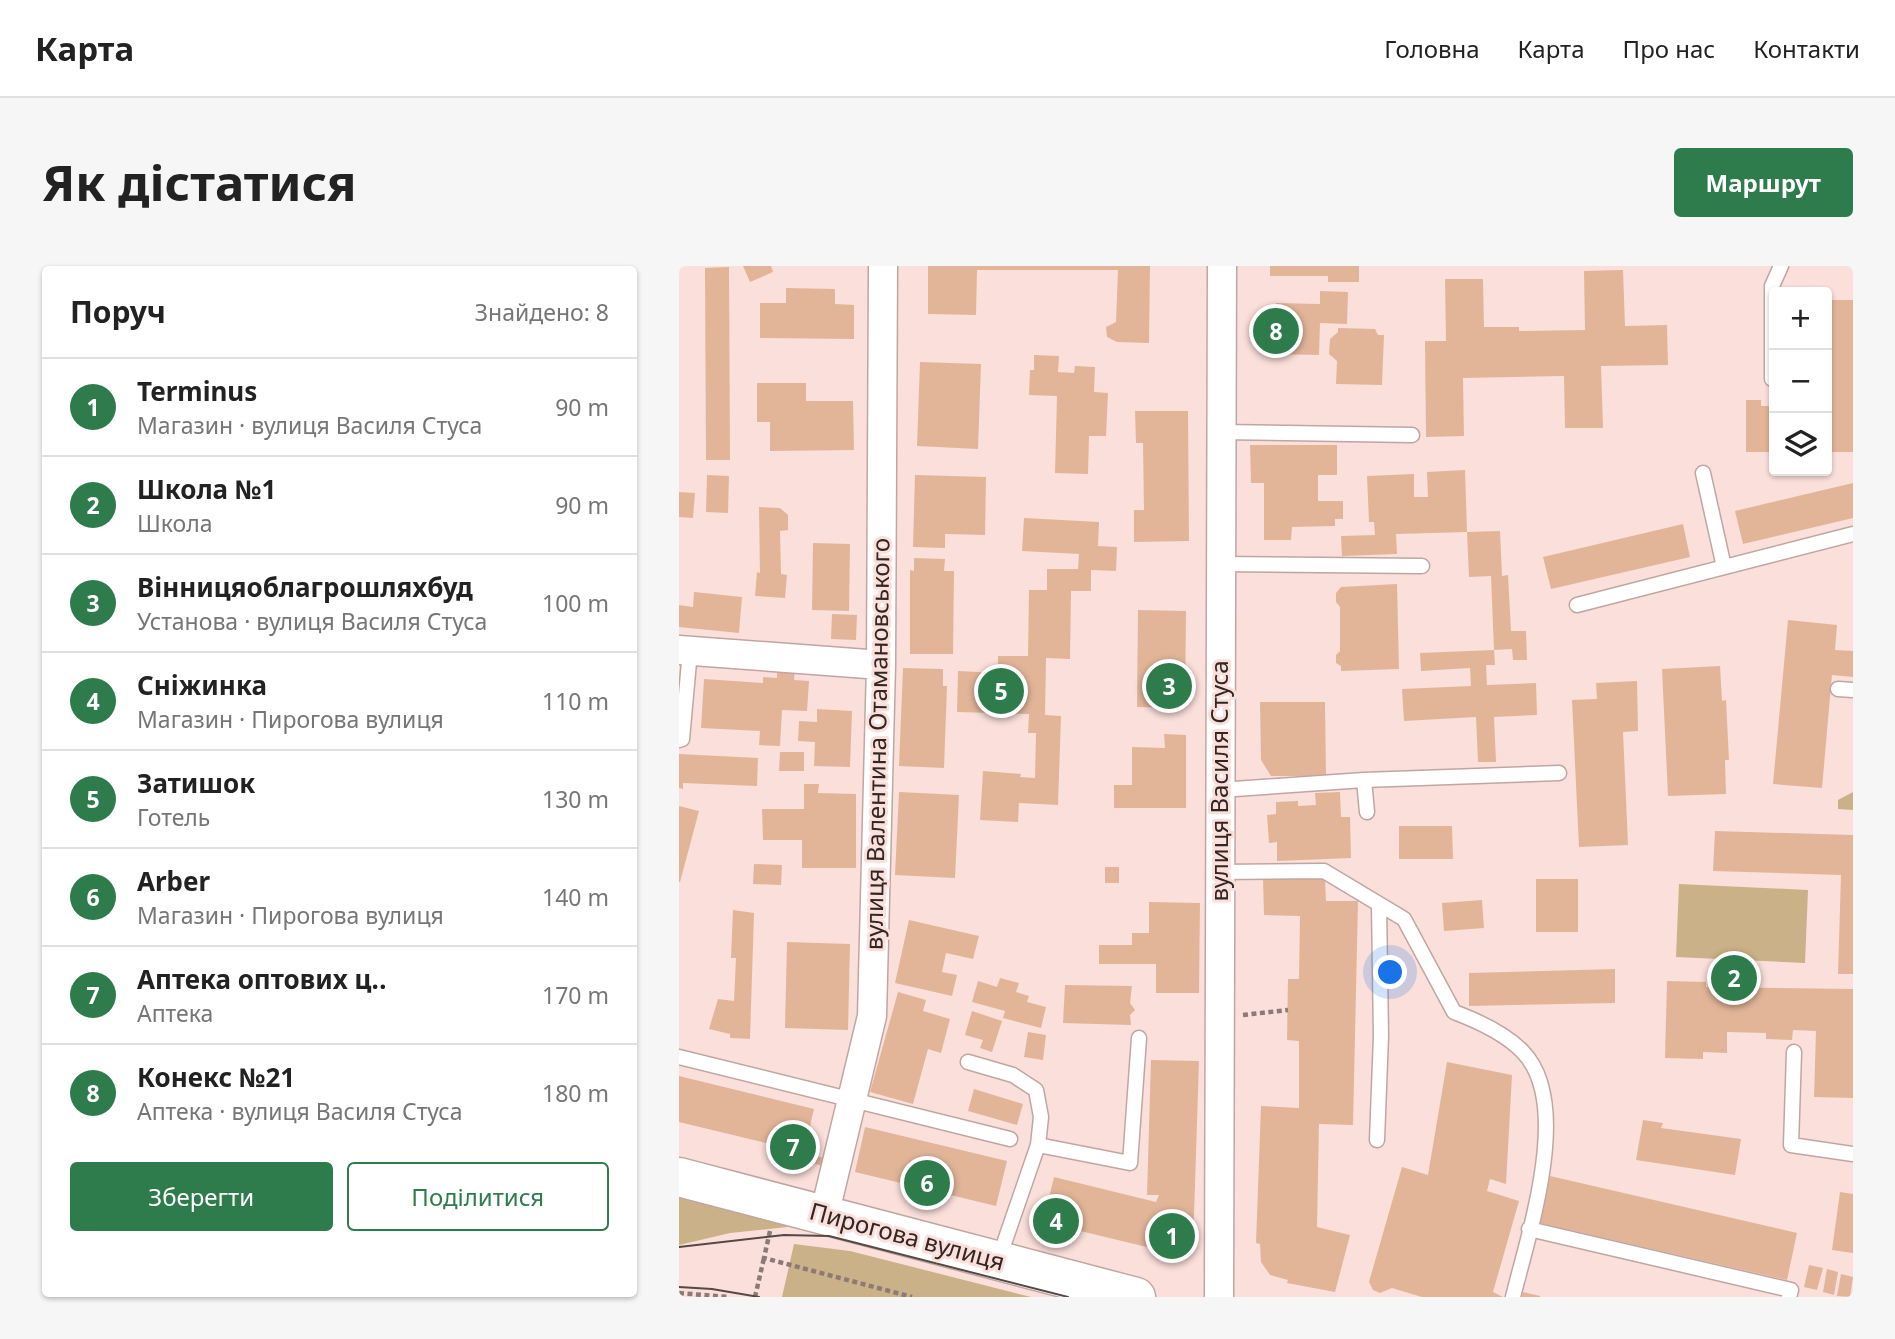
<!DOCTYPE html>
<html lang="uk">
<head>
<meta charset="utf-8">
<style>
  :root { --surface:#fff; --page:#f6f6f6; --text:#222; --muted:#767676; --line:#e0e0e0; --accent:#2e7c4c }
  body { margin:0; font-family:"Noto Sans",sans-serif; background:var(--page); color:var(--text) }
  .controls { position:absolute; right:21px; top:21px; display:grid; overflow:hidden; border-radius:7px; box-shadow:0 2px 5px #0004 }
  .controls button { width:63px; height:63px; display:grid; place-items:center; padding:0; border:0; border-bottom:2px solid var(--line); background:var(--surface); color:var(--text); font:35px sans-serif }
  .you { position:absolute; left:712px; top:707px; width:24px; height:24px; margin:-18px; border:5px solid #fff; border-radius:50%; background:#1a73e8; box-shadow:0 0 0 10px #1a73e833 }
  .badge { display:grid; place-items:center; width:46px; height:46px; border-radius:50%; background:var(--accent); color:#fff; font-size:23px; font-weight:700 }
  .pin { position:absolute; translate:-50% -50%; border:4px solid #fff; box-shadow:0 2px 7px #0006 }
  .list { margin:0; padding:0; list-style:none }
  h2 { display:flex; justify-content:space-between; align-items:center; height:91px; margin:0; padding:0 28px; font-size:30px }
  h2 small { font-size:23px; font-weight:400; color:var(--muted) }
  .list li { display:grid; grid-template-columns:46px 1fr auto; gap:21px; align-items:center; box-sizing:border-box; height:98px; padding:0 28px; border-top:2px solid var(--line) }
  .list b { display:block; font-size:26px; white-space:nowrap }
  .list p { margin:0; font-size:23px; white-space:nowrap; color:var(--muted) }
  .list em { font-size:23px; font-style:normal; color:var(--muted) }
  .actions { display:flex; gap:14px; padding:21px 28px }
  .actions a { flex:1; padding:16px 0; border:2px solid var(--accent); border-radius:7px; text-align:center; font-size:24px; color:var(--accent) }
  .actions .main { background:var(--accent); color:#fff }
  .icon { flex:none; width:38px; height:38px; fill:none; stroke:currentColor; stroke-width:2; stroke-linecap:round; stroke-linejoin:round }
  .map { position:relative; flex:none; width:1174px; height:1031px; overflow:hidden; border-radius:7px }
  header { display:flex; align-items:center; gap:42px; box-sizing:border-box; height:98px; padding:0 35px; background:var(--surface); border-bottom:2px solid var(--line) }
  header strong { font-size:33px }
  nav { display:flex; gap:38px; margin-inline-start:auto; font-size:24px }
  .intro { display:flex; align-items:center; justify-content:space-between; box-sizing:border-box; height:168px; padding:0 42px }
  h1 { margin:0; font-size:49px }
  .button { padding:18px 32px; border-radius:7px; background:var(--accent); color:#fff; font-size:24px; font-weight:700 }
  main { display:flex; gap:42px; padding:0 42px }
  aside { flex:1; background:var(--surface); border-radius:7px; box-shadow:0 2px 5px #0004 }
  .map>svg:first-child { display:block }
  .green { fill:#cbb187 }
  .building { fill:#e2b599 }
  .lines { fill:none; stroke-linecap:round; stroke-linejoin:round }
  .lane-casing { stroke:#c0a6a1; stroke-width:17 }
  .street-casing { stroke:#c0a6a1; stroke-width:31 }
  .secondary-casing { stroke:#c0a6a1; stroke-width:41 }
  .path { stroke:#8c7a77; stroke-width:4.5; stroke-dasharray:5 3.5; stroke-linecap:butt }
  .lane { stroke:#fff; stroke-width:14 }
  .street { stroke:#fff; stroke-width:28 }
  .secondary { stroke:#fff; stroke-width:38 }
  .tram { stroke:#554845; stroke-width:2 }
  .labels { text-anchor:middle; stroke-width:6; stroke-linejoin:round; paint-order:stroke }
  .street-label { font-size:24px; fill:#302624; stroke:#fbdfda }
</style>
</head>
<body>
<header>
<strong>Карта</strong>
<nav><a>Головна</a><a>Карта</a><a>Про нас</a><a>Контакти</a></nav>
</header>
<div class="intro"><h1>Як дістатися</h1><a class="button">Маршрут</a></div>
<main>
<aside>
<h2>Поруч<small>Знайдено: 8</small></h2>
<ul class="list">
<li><span class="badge">1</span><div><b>Terminus</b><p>Магазин · вулиця Василя Стуса</p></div><em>90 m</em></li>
<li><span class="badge">2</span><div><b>Школа №1</b><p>Школа</p></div><em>90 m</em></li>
<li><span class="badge">3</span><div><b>Вінницяоблагрошляхбуд</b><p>Установа · вулиця Василя Стуса</p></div><em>100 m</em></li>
<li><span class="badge">4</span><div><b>Сніжинка</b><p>Магазин · Пирогова вулиця</p></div><em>110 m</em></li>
<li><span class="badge">5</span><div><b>Затишок</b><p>Готель</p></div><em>130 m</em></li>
<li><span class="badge">6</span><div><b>Arber</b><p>Магазин · Пирогова вулиця</p></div><em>140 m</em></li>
<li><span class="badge">7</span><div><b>Аптека оптових ц‥</b><p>Аптека</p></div><em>170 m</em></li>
<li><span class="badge">8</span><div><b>Конекс №21</b><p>Аптека · вулиця Василя Стуса</p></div><em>180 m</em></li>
</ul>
<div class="actions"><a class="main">Зберегти</a><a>Поділитися</a></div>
</aside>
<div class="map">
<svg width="1174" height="1031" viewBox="0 0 1174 1031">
  <rect width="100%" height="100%" fill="#fbdfda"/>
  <path class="green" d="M1174,526V544L1159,543V534Z
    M1000,618L1129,624L1126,697L997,691Z
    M0,928L110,955L108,961L51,967L0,979Z
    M115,978L171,985L352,1031H103Z"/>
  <path class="building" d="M64,0H92L94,6L71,16Z
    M249,0H471L470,77L438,76L428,71L427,61L437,56L439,4H298L297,49L249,48Z
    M591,0H680V16H649V10H591Z
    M50,1L51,194H27L26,2Z
    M944,4L946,60L988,59L989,99L922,100L924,162H886L885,110L784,112L785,170L747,171L746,75H767L766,13H804L805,61H840V65L906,64L905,5Z
    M107,22L156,23V38L175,39V73L81,72V37H107Z
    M641,25L669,26L668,58L641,57L640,89L596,88V69H587L588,55H597V37L641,38Z
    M1148,34H1174V186H1148Z
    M659,62L696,63L699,69H705L703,119L657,118L658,95L650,88L651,73L659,66Z
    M355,89L380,90L379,106L395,107L396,100L416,101L415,126L429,127L427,170H410L409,208L376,207L378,130L350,129L351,104H355Z
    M241,96L302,98L299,183L238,180Z
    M78,117H127V135H174L175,184L91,185V156H78Z
    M1067,134H1082V140H1095V186H1067Z
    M456,145H509L510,275L455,276V244H465L464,177H457Z
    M571,179H658V209H639V235H664V253H656V260L613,261L612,274H585V217H572Z
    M786,204L788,266L717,268L718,288L663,290L662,270L696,269L695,256H690L688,210L735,208V231H749L748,206Z
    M28,209L50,210L49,247L27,246Z
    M236,209L307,211L306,269L266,268V282L234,281Z
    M1174,217V252L1064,278L1056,245Z
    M0,226L16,227L14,252L0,251Z
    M80,241L101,242L109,249V264L101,265L102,308L108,309L106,332L76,330L78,306L81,307Z
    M345,252L420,256L419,280L438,281L437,305L412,304V325H392L391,393L367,392L366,449L382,450L379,539L340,537L339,556L301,554L304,505L342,508L341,511L356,512L357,467H349L350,448L278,446L279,405L319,407V390H349L350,324H368V303H399L400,288L343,285Z
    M1004,258L1011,291L872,323L864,291Z
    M821,265L823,310L829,309L832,365H847L848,394H834L833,383L815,384L812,310L790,311L788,266Z
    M134,277L171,278L170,345L133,344Z
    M235,292L266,293L265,305H275L274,388H231V304L235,305Z
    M718,318L720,403L662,405V400L657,397V389L661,385V341L657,336V327L662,321Z
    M15,326L63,331L60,367L0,361V339L14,341Z
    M459,344L507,345L506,442L458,441Z
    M153,348L178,349L177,374L152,373Z
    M1109,354L1158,359L1156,384L1174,385V411L1153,409L1143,522L1094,518Z
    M815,384L816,399H807L808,419L857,417L858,449L815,451L817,496H799L797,451L725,455L723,423L792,420L791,402L742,405L741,387Z
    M1041,400L1043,435L1047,434L1050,494H1046L1047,528L989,530L983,403Z
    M224,402L264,403V420H268L265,502L220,500Z
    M98,403L116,404L115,414L130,415L128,445L103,444L101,480L80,479L81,465L22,462L25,413L84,417V411L98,412Z
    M958,415L959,465L944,466L949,579L900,581L893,434L918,433L917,417Z
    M581,436H646L647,510H592L582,494Z
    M138,443L173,445L171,501L135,500L136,476L119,475L120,455L138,456Z
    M485,468L507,469V542H435V519H453V481L486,482Z
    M101,486H125V505H100Z
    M0,488L79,492L78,520L4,517V523L0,522Z
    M125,518H140L139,527L177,528V602H123V574H84L83,543H125Z
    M220,526L280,529L276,612L216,609Z
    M661,526L662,551H671L672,592L598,595V576L590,577L588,549L597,548V536L619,535V540L637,539L636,527Z
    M0,540L20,545L1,616H0Z
    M720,560H773L774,593H720Z
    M1036,565L1174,569V708H1159L1162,609L1034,605Z
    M75,598L103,599L102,619L74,618Z
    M426,601H440V617H426Z
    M584,612L646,613L647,635H679L674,859L640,858L638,961L671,969L656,1026L608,1017L609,1014L591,1009L582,996L581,978L577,977L582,840L620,842V775L608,774L609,713H620L621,650L585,649Z
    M857,613H899V666H857Z
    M803,634L805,662L765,665L763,637Z
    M470,636L521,637L520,727H477V698H420V679H453V667H470Z
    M54,644L75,647L71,773L51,772V768L30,763L39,733L55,735L57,692H52Z
    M230,654L300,670L294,693L267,687L263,706L278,709L273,730L216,717Z
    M108,676L171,678L169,764L106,762Z
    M936,703V737L790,740V707Z
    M321,712L340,717L337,726L350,730L348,736L367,741L362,762L324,752L326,745L293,736L299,715L318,721Z
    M988,715L1027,716V721L1174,723V832L1135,831L1137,765L1114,764L1113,774L1087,773V767L1048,766V787L1024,786V793L986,792Z
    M386,719L453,720L451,737L456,744L451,749L452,759L384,757Z
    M219,726L247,734L244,745L271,753L262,787L249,783L234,838L191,826Z
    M293,745L323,755L313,786L301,782L304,774L286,769Z
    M349,766L367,769L364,794L345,791Z
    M472,794L520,795L514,980L501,989L364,956L375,911L477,936L480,929H468Z
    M768,796L833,809L827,918L811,913L808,925L840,935L814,1026L824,1031H743L713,1022L701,1027L694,1024L690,1016L723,901L749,909Z
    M0,810L135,843L125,886L0,856Z
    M295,823L344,838L338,859L289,845Z
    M964,854L984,857L982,862L1062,873L1056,909L957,894Z
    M186,861L328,895L317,940L176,906Z
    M137,890L146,892L144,900L136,898Z
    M871,910L1118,967L1108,1014L860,957Z
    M1161,926L1174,928V987L1153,984Z
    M1130,999L1144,1002L1138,1024L1125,1021Z
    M1148,1003L1159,1006L1155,1029L1144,1026Z
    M1162,1008L1174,1011L1171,1031L1158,1030Z
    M844,1026L861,1030V1031H843Z"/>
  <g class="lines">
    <defs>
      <path id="lane" d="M1093,113V20L1102,0
        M542,166L733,169
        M1024,207L1045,301
        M542,298L743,300
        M898,339L1174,268
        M1159,423L1174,424
        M0,474L3,473L11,385
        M685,514L880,507
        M541,524L685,514L688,546
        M541,606L645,605L725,653L775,746C799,755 826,767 844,786C894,838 849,969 834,1031
        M1115,786L1112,879L1174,888
        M0,791L331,873
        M289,796L334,809L357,824L362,851L359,879
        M698,874L702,770L700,639
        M850,963L1112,1024L1110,1031
        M319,995L359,879L451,897L460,772"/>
      <path id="street" d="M0,384L202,399
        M145,950L193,750L202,399L204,0
        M540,1031L543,0"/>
      <path id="secondary" d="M0,911L457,1031"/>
    </defs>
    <use href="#lane" class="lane-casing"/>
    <use href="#street" class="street-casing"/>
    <use href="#secondary" class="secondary-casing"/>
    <path class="path" d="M564,749L609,744
      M91,965L85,992L233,1031
      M0,1027L49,1031
      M76,1031L85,992"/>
    <use href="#lane" class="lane"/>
    <use href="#street" class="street"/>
    <use href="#secondary" class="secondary"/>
    <path class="tram" d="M0,981L105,969L150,970L389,1031
      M0,1021L33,1023L80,1031"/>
  </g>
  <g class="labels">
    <g class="street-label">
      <text transform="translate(199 478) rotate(-89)" y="8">вулиця Валентина Отамановського</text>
      <text transform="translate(541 515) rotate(-90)" y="8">вулиця Василя Стуса</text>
      <text transform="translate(228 971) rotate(15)" y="8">Пирогова вулиця</text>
    </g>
  </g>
</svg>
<div class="controls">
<button>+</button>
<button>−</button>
<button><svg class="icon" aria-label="layers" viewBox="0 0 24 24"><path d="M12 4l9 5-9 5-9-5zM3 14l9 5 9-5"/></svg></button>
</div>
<div class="you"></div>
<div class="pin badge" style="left:493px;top:970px">1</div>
<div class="pin badge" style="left:1055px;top:712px">2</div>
<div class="pin badge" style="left:490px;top:420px">3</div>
<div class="pin badge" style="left:377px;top:955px">4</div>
<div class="pin badge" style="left:322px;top:425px">5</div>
<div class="pin badge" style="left:248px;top:917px">6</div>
<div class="pin badge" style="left:114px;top:881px">7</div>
<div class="pin badge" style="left:597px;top:65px">8</div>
</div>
</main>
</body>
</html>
